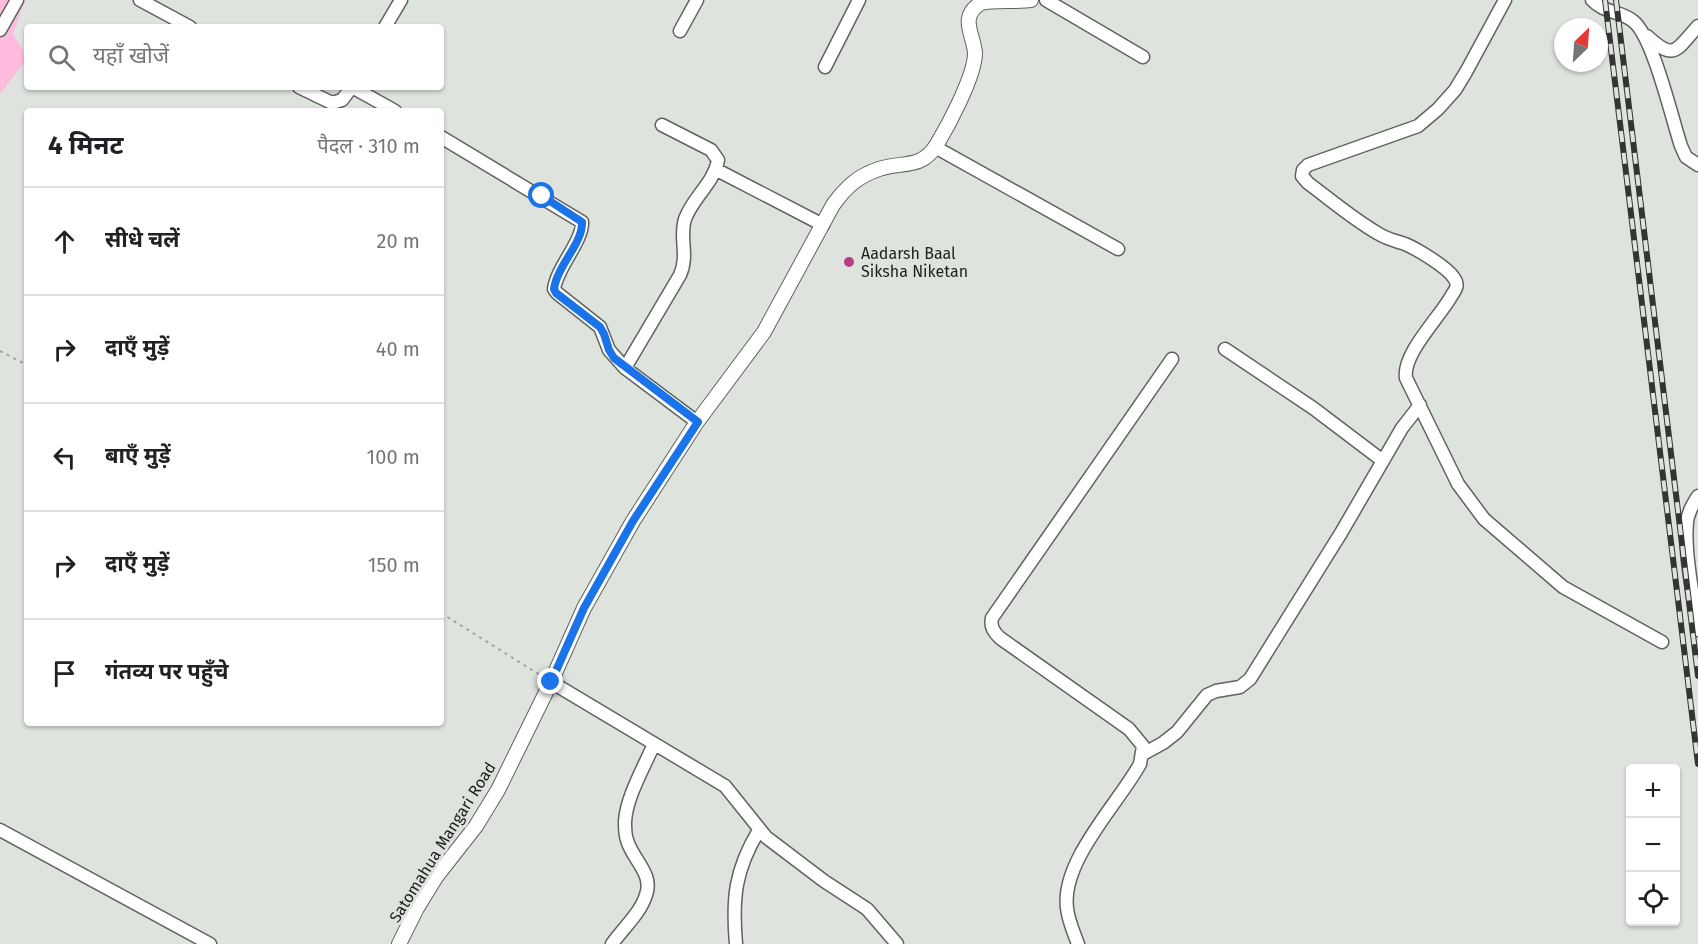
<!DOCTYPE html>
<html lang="hi">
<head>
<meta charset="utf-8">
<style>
  :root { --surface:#fff; --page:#f6f6f6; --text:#202124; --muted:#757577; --line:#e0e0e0 }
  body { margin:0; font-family:"Fira Sans","Noto Sans Devanagari",sans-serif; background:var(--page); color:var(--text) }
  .controls { position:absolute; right:18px; bottom:18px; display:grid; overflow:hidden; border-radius:6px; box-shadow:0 2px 4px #0004 }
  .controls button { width:54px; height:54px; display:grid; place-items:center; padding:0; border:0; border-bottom:2px solid var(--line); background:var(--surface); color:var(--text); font:30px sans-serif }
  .compass { position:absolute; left:1554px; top:18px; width:54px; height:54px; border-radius:50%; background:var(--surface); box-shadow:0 2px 4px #0004; rotate:25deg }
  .stop { position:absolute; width:18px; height:18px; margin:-14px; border:4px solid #1a73e8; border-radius:50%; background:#fff }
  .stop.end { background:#1a73e8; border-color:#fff; box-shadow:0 2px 6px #0008 }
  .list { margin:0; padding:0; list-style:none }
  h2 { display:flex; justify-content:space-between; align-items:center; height:78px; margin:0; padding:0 24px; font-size:26px }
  h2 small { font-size:20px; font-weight:400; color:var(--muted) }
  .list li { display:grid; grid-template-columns:39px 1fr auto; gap:18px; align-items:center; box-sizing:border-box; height:108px; padding:0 24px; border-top:2px solid var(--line) }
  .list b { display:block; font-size:22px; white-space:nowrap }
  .list em { font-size:20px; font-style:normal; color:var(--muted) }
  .icon { flex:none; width:33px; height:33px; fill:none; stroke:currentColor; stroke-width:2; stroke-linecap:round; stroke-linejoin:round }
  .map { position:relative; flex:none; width:1698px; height:944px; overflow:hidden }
  .search { position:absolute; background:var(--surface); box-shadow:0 2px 4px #0004; left:24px; top:24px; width:420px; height:66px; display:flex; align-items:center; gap:15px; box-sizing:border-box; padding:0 21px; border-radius:6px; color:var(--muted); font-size:22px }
  .panel { position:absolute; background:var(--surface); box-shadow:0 2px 4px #0004; left:24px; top:108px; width:420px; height:618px; border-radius:6px }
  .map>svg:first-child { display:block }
  .green { fill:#fbd }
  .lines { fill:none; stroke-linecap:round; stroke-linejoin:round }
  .minor-casing { stroke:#5f625e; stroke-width:15 }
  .tertiary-casing { stroke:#5f625e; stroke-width:16 }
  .path { stroke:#a1a4a0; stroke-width:2; stroke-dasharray:3 4.5; stroke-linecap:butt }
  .minor { stroke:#fff; stroke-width:12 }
  .tertiary { stroke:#fff; stroke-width:14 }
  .rail-casing { stroke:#323532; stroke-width:6 }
  .rail { stroke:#dfe3de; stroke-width:4; stroke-dasharray:11; stroke-linecap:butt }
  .route { stroke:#1a73e8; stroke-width:8 }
  .poi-dot { fill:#bb3c88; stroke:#dfe3de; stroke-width:2 }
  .labels { text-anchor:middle; stroke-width:6; stroke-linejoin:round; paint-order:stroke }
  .poi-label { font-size:16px; fill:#1d1f1d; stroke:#dfe3de; text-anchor:start }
  .street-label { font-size:16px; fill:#1d1f1d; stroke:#dfe3de }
</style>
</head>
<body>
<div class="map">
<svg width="1698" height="944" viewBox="0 0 1698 944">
  <rect width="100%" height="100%" fill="#dfe3de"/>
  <path class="green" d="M0,0H25L13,34L27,56V59L0,94Z"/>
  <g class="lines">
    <defs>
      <path id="minor" d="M140,0L190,27
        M1046,0L1143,57
        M1505,0L1466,72L1455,90L1438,109L1418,126L1308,165L1303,170L1302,176L1308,183C1331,200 1354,220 1379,234C1387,239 1396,241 1405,244C1417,249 1447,267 1454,278C1459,285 1456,289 1452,295C1440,317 1402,354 1406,378L1458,484L1484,519L1563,587L1662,642
        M1592,0C1604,13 1621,11 1633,21C1653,36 1672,119 1681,146L1686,157L1698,165
        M385,27L401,0
        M0,30L17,0
        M680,31L697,0
        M1647,36C1675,62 1676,50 1698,26
        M825,67L859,0
        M299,87L332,103L342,100L352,87
        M352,87L395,111
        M441,137L582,222C583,241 557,267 554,289L557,293L600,327L609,350L625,368L697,422
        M935,147L1118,249
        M717,170L823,225
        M1225,349L1313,408L1383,461
        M625,368L680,275C689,255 679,238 685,219C693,197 714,183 718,160L711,150L662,125
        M1698,496C1693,504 1688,512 1687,522C1684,554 1694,598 1698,630
        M551,682L725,786L766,837L824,881L867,909L897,944
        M1143,754L1163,743L1177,732L1207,695L1216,691L1240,687L1250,679L1341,533L1402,428L1420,405
        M0,830L210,944
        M612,944C623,928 640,914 646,895C654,874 632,859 627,840C625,835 625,827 625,822C626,798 644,767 654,744
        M736,944C732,898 735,870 759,830
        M1078,944C1074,933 1068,920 1067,908C1061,861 1118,804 1140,764L1143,746L1129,729L1000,638C994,632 990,627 992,618L1172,359"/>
      <path id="tertiary" d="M399,944L417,908L436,877L476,826L498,790L551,682L584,608L633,521L697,422L764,332L833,205C846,187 858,176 879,169C902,161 920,170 936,146C948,126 975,76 975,53C974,35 958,17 981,3C992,0 1017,2 1031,0"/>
    </defs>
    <use href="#minor" class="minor-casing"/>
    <use href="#tertiary" class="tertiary-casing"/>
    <path class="path" d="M0,351L27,365
      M441,613L540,675"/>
    <use href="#minor" class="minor"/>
    <use href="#tertiary" class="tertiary"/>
    <defs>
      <path id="rail" d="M1605,0L1698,764
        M1616,0L1698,676"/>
    </defs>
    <use href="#rail" class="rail-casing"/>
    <use href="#rail" class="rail"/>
  </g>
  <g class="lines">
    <path class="route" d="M542,196L582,222C583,243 557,266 554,289L556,293L600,327L604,334L609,350L614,358L698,422L633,521L584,608L551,682"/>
  </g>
  <circle class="poi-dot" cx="849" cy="262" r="6"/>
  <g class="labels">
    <g class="poi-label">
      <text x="861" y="259">Aadarsh Baal<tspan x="861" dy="18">Siksha Niketan</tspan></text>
    </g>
    <g class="street-label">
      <text transform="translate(442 842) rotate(-58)" y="6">Satomahua Mangari Road</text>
    </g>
  </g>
</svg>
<div class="controls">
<button>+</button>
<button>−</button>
<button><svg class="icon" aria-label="locate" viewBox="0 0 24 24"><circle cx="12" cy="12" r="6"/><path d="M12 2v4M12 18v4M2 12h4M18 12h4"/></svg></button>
</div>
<svg class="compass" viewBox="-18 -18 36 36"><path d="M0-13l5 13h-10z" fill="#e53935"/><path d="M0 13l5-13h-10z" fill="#757577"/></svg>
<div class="stop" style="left:542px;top:196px"></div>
<div class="stop end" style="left:551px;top:682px"></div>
<div class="search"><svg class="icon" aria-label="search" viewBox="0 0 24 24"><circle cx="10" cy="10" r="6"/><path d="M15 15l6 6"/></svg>यहाँ खोजें</div>
<section class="panel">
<h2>4 मिनट<small>पैदल · 310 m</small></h2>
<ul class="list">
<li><svg class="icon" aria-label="ahead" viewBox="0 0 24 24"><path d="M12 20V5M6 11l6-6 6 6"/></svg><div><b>सीधे चलें</b></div><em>20 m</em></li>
<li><svg class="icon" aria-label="right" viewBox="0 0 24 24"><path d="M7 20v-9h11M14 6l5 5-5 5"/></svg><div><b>दाएँ मुड़ें</b></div><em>40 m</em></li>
<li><svg class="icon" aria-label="left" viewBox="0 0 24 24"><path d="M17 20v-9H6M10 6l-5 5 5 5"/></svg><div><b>बाएँ मुड़ें</b></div><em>100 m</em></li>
<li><svg class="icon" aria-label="right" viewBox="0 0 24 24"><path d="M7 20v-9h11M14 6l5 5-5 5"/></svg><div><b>दाएँ मुड़ें</b></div><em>150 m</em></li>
<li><svg class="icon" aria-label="arrive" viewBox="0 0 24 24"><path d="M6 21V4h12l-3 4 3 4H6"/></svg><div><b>गंतव्य पर पहुँचे</b></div></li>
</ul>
</section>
</div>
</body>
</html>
